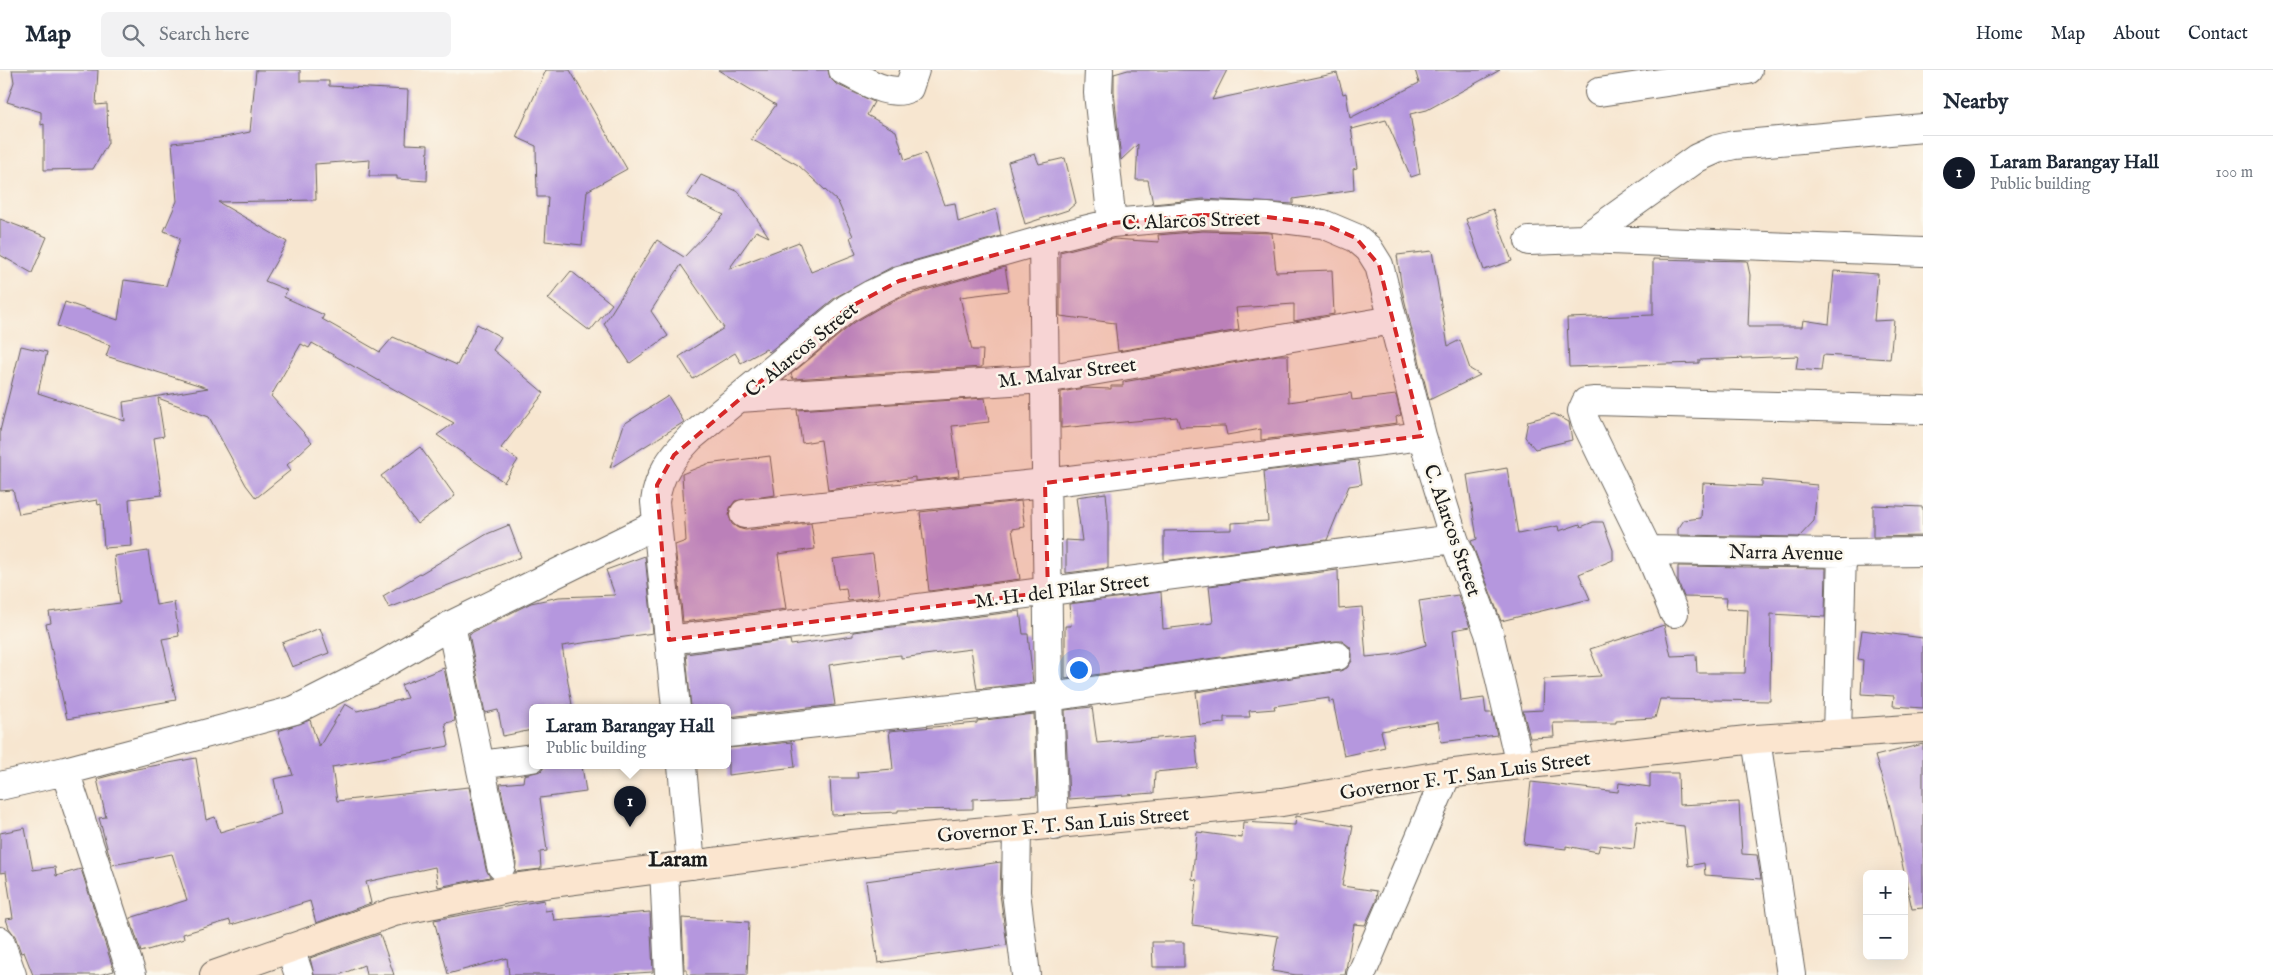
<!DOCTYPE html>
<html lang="en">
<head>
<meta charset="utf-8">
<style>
  :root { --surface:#fff; --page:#f2f2f3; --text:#1f2937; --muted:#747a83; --line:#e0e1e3; --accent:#111827 }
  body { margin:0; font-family:"IM FELL English",serif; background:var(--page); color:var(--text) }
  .controls { position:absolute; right:15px; bottom:15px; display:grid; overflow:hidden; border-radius:8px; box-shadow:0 5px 20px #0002 }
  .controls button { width:45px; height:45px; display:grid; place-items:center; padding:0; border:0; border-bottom:1px solid var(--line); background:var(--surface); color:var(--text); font:25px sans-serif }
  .you { position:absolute; left:1078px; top:599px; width:18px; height:18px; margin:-12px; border:4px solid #fff; border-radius:50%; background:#1a73e8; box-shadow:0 0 0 8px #1a73e833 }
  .badge { display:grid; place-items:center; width:32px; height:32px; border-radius:50%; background:var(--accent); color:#fff; font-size:16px; font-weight:700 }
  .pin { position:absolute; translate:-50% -41px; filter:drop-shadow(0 1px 2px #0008) }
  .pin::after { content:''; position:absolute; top:26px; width:18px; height:15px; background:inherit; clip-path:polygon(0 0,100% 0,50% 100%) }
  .popup { position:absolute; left:529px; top:634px; width:202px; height:65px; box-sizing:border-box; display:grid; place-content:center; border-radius:8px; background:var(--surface); filter:drop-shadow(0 1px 4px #0005); font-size:16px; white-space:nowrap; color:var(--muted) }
  .popup b { font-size:19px; color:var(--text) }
  .popup::after { content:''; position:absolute; left:50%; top:100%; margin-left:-10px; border:10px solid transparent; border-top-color:var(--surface) }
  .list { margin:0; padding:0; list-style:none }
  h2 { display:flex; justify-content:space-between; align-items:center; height:65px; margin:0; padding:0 20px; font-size:21px }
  h2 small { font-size:16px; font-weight:400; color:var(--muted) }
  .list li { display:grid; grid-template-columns:32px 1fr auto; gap:15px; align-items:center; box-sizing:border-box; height:75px; padding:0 20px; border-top:1px solid var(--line) }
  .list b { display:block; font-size:19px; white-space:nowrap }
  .list p { margin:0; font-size:16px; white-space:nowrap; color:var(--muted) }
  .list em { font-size:16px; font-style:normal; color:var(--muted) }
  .icon { flex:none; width:28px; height:28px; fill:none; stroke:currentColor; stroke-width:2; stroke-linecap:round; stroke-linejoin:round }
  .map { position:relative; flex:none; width:1923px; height:905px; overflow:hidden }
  header { display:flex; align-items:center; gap:30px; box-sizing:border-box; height:70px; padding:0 25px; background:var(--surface); border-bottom:1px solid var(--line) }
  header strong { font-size:24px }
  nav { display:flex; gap:28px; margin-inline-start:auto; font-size:18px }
  .search { width:350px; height:45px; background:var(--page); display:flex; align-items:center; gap:12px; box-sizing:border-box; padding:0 18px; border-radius:8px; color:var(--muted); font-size:19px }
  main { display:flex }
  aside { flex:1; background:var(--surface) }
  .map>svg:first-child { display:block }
  .building { fill:#b597de }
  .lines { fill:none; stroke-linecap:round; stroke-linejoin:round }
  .street-casing { stroke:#69635b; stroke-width:30 }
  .secondary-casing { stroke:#69635b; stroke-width:30 }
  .street { stroke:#fff; stroke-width:28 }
  .secondary { stroke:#fbe5cf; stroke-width:28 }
  .marked { fill:#d62828; fill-opacity:0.2; stroke:#d62828; stroke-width:4; stroke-dasharray:10 6; stroke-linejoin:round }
  .labels { text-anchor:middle; stroke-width:5; stroke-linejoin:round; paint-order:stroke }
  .street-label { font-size:20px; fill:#1c1c1c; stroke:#fbf7ec }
  .quarter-label { font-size:22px; font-weight:bold; fill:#1c1c1c; stroke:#fbf7ec }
</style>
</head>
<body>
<header>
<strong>Map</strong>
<div class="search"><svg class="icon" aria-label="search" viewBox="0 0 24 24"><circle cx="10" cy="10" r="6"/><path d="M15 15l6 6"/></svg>Search here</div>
<nav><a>Home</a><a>Map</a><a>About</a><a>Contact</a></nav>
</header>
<main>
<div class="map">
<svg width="1923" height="905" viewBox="0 0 1923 905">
  <rect width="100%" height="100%" fill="#fbf7ec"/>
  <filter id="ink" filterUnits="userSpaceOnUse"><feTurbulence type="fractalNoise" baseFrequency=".02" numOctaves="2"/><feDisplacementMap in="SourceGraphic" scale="10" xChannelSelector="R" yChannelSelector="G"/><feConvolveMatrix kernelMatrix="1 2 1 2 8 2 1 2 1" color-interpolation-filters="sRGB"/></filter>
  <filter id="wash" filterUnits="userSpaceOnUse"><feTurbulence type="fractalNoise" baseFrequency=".0096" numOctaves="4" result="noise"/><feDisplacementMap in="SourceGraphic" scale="20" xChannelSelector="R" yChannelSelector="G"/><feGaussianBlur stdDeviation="1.12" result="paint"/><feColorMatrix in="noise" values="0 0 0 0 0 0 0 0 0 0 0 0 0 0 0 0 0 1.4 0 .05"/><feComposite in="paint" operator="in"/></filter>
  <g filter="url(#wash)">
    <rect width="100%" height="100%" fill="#f7e6d0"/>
    <g id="blocks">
      <path class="building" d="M12,0H98L96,35L107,34L108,73L93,99L44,100V54L41,55V42L7,32L14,12Z
        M256,0H300V11H329V16L408,20L406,74L428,75L427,111L397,109V106H369L370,90L315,94L316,130L218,132L287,172L265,211L287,220L284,227L324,245L322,249L380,282L393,267L457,295L477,254L501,267L493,280L544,323L501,378L518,390L504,412L437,365L454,353L312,273L309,278L301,274L271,326L312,372L287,395L291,400L256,428L246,415L209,347L158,328L164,366L154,368L162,425L129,429L132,476L104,478L101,434L98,435L97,430L19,444L13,420L0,421V361L21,276L47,282L38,323L125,351L123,332L208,318L106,286L110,275L57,256L65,232L118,250L124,210L166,216L180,168L164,161L177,131L172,73L220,68L250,62Z
        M546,0H570L627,99L587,121L582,175L545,171L548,127H537L536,76L516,67Z
        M718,0H828L830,8L836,14L874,32L867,45L896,61L905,90L925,83L944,135L955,133L958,152L996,139L1001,166L892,197L836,227L769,282L766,279L741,293L735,283L693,309L679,287L724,258L681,195L651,241L668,266L630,293L604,254L657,170L684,187L724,145L687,127L701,105L739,122L769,167L756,161L729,199L799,172L811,202L856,184L850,167L853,166L838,132L798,95L751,69L776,35Z
        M1128,0H1227L1212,30L1337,3L1343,24L1346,23L1350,48L1419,13L1415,0H1500L1427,40L1410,44L1420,104L1411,107L1386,50L1352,59L1351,57L1357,98L1353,99L1354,120L1293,129V134L1203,129L1153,134L1148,110H1136L1138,74L1121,90L1114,22V4Z
        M1035,84L1039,94L1065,88L1076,133L1068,140L1025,154L1008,92Z
        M1493,139L1512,191L1484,200L1466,149Z
        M0,149L47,167L32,203L0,185Z
        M1203,161L1272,163L1276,202L1332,200L1334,244L1294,251V234L1236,238L1239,260L1118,281L1115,253L1060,246V182L1113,169L1159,172L1158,165Z
        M1432,181L1448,276L1460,270L1470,299L1480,305L1429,330L1402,220L1397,185Z
        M1653,189L1747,191L1750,205L1748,257H1802L1803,250L1829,254L1834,201L1878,204L1874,251L1894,250L1890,289L1823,285L1821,301L1796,299L1798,286L1699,290V293L1569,297L1567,248L1653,245Z
        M1005,197L1009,221L960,227L972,280H983L982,297L793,309L791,304L855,252L879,238L905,226Z
        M571,201L612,234L590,261L548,229Z
        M1278,285H1288L1289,332L1351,323L1352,330L1396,325L1401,345L1396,347L1397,353L1261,370V359L1227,365L1225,356L1180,357L1177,347L1061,358V322L1084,318L1111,319V316H1123V312Z
        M668,326L684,352L610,398L624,354Z
        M985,328L989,352L952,356L959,406L915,411V407L828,420L821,370L802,373L797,340Z
        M1554,344L1569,352L1572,370L1535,379L1525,367L1528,351Z
        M420,377L455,426L417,454L381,406Z
        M770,386L775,425L735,431L730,438L729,446L732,454L738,458L745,460L811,453L815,479L778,484L786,539L683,552L675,475L686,471L682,404L707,394Z
        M1358,390L1362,414L1349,416L1327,470L1164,491V461L1231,460V453L1268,451L1264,401Z
        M1507,398L1518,464L1558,456L1559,461L1580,454L1581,457L1593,452H1603L1613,480V490L1579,504L1590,529L1501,551L1471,471L1477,469L1467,405Z
        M1762,410L1817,415L1814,451L1799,467L1678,465V459L1684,450L1701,448L1703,413L1762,416Z
        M1106,423L1108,444V498L1066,503V470L1082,471L1076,427Z
        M1021,431L1025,457L1012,459L1020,509L929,521L920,442Z
        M1873,435L1923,437V466L1873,467Z
        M509,455L521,487L389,538L383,526L487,464Z
        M148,481L156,535L174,532L179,566L162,569L176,630L67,649L46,554L51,553L49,542L120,533L114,486Z
        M873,484L879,527L848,531L846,518L838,519L833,489Z
        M645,486L653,563L562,576L572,635L532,638V660L503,666L498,640L485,643L469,564L531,533L559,527L615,525L606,500Z
        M1678,496L1826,498L1825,547L1771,544L1770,631L1660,629L1655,648L1616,650V653H1553L1554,667L1530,668L1523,641L1543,640L1544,609L1601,606L1590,579L1664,555L1671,586L1696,585L1697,603H1745L1748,540L1726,539L1727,528L1684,527L1678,511Z
        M1338,500L1339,539L1362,537L1366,587L1396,584L1426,575L1419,531L1458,525L1470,557L1453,560L1461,631L1484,628L1486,643H1492L1497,665L1441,672L1438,652L1381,661L1385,677L1344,686L1333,631L1329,632V628L1274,636L1275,639L1249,641L1250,647H1224V653L1200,655L1196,622L1340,601L1347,598L1352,591V584L1350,577L1342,571H1335L1065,609V556H1071L1069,534L1161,522L1163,559L1213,553L1209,516Z
        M1020,541L1023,564H1028L1033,613L977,619L971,579L901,588V585L882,587L829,595L835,635L728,647V638H691L686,584L790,570L791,575L853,566V562Z
        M320,558L329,583L292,597L282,573Z
        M1862,560L1923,568V638L1893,636L1894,626L1861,624L1863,590L1858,589Z
        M444,598L455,651L445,653L449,676L332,697L337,731L469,717L486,799L490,807L438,817L435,797L366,812L371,833L316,853L310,831L231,855L230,850L183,864L184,869L141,882L130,848L187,830L172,784L112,795L99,748L106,747L97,709L131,700L196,688L206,750L215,747L220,762L281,744L274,709L293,705L278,661L310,650L319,677L345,634L357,641L407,628L401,615Z
        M1092,637L1097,673L1195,665L1198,698L1155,702L1154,723L1069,729L1065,640Z
        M1034,644L1037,726L973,729V739L898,740V742L832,745L830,708H858L857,702L893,699L889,661L977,653V651Z
        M792,672L795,697L728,705V678Z
        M1923,674V838L1912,839L1889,733L1875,686Z
        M545,696H582L586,722L540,728L547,781L540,782L541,799L515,802L516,793L500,714L523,712L524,705L541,701Z
        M1650,703H1678L1679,735L1739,732L1742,784L1757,785L1761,809L1705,805L1704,793L1688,796L1684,756L1637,751L1634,779L1600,775L1598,782L1566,776V779L1524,774L1531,712L1618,722L1619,713L1650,717Z
        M1296,746L1353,756L1342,816L1377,821L1376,831L1365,855L1354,854L1345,905H1296L1272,901L1278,866L1192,855L1197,810L1192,809L1197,762L1242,768L1243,752L1295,755Z
        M25,758L33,800L55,797L56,806L81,799L114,901L99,905H33L24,882L21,883L15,866L9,858L6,849L13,848L6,802L0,803V763Z
        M1001,792L1000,824L1007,875L878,893L866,811Z
        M544,830L545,841L552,840L554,850L650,842L653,902L604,905H509L507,888L448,904L434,850Z
        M682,848L749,852L747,905H687V900H684Z
        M380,864L394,905H366L364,895L339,905H314L310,888Z
        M1152,872H1184V897H1153Z"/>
    </g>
  </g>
  <g filter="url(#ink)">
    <use href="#blocks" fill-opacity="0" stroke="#69635b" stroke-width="1"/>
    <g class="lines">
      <defs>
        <path id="street" d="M843,0C863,9 888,28 909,18L915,0
          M1099,0L1098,23L1112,153
          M1599,22L1748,0
          M1584,169L1697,88L1717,79L1734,75L1923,58
          M1043,170L1049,627L1054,756
          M1529,171L1584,169L1923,182
          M739,328L1045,309L1393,250
          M744,444L1045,413L1422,366
          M1648,480L1842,483L1923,482
          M1674,543L1648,480L1585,351L1582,341L1586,332L1595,331L1923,340
          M451,555L501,796
          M669,570L1454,469
          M676,638L655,432C658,405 672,387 690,368L846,239L872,224L899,211L1043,170L1112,153L1203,145L1267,147L1323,154L1356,168L1369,179L1379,195L1422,366L1454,469L1489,563L1520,695
          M728,663L1049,627L1337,586
          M1837,664L1842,483
          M1756,669L1791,905
          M480,695L532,688
          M682,696L691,795
          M65,701L132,905
          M0,716L65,701L295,640L372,601L451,555L657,454
          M1017,758L1016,822L1026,905
          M664,799L669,905
          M0,871L12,905
          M290,878L299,905
          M1361,905L1447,704"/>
        <path id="secondary" d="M214,905L394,842L513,818L852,774L1282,732L1447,704L1520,695L1756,669L1923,658"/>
      </defs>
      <use href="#street" class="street-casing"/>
      <use href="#secondary" class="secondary-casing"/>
      <use href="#street" class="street"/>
      <use href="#secondary" class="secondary"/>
    </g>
  </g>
  <path class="marked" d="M1203,145L1267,147L1323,154L1356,168L1379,195L1422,366L1045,413L1048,522L669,570L657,415L674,385L846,239L899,211L1112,153Z"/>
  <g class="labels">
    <g class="street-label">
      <text transform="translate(1191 150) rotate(-2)" y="7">C. Alarcos Street</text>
      <text transform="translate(801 279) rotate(-39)" y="7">C. Alarcos Street</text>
      <text transform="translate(1067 302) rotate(-7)" y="7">M. Malvar Street</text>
      <text transform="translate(1453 460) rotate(71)" y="7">C. Alarcos Street</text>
      <text transform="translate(1786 482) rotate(1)" y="7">Narra Avenue</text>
      <text transform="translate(1062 520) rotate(-7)" y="7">M. H. del Pilar Street</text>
      <text transform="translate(1465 705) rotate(-8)" y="7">Governor F. T. San Luis Street</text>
      <text transform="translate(1063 754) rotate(-5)" y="7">Governor F. T. San Luis Street</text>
    </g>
    <g class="quarter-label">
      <text x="678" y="796">Laram</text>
    </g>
  </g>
</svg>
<div class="controls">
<button>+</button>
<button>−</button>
</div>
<div class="you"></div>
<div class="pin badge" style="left:630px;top:757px">1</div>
<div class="popup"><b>Laram Barangay Hall</b>Public building</div>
</div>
<aside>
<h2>Nearby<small></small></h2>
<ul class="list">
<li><span class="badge">1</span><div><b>Laram Barangay Hall</b><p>Public building</p></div><em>100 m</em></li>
</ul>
</aside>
</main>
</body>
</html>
